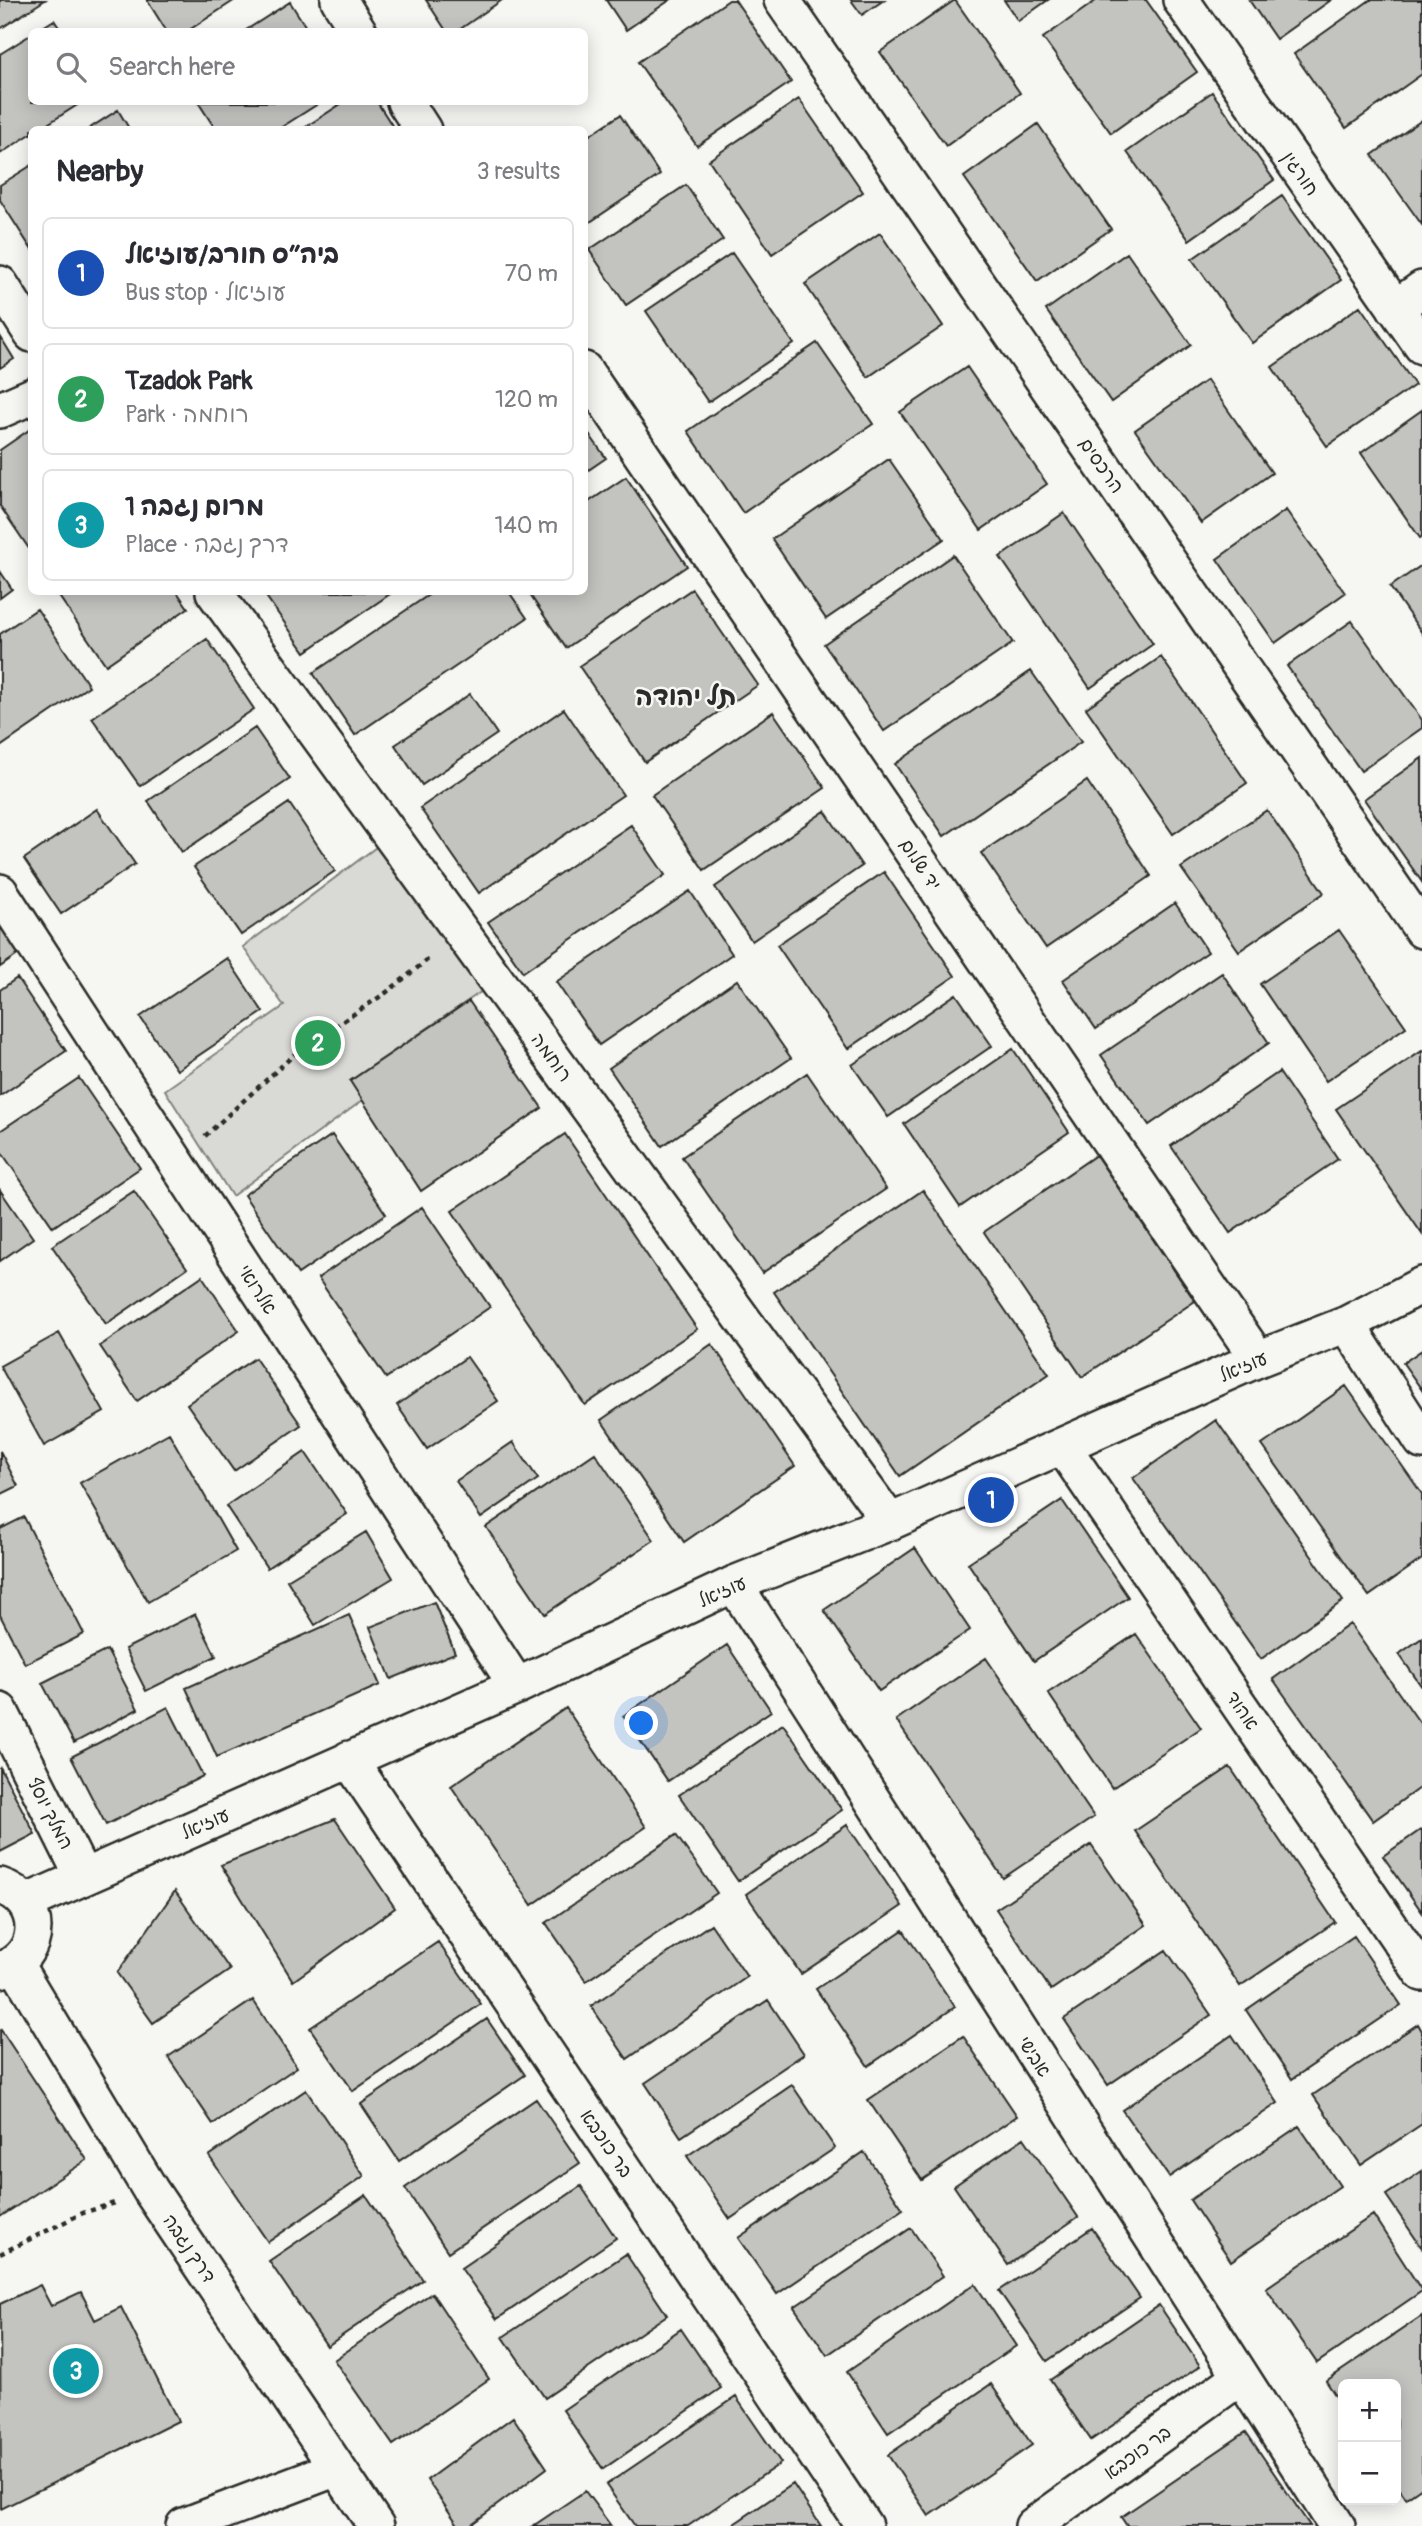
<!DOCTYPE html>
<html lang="en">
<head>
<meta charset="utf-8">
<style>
  :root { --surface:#fff; --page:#f7f7f7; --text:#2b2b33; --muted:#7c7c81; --line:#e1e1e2; --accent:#db2777 }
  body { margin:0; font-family:Pangolin,"Playpen Sans Hebrew",sans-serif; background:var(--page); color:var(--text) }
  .controls { position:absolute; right:21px; bottom:21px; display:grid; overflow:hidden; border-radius:10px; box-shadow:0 4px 18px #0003 }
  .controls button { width:63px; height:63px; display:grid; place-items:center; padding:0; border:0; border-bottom:2px solid var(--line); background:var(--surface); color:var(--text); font:35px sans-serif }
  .you { position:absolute; left:642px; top:1724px; width:24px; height:24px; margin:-18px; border:5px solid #fff; border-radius:50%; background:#1a73e8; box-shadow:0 0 0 10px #1a73e833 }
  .badge { display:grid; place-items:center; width:46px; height:46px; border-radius:50%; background:var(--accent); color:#fff; font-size:23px; font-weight:700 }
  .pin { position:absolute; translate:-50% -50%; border:4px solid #fff; box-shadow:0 2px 7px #0006 }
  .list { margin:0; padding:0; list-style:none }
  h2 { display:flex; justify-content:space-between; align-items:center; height:91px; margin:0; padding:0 28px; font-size:30px }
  h2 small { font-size:23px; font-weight:400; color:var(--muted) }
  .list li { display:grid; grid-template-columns:46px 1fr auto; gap:21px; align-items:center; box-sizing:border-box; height:112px; margin:0 14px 14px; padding:0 14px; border:2px solid var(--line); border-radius:10px }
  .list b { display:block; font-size:26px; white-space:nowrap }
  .list p { margin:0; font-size:23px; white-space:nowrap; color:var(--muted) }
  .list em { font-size:23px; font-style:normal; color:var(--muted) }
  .icon { flex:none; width:38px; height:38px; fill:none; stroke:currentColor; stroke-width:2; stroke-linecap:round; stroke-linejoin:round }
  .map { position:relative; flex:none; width:1422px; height:2526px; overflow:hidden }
  .search { position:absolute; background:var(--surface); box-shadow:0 4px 18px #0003; left:28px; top:28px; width:560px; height:77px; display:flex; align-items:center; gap:18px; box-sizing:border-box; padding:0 24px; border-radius:10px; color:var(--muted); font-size:26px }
  .panel { position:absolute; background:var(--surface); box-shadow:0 4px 18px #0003; left:28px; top:126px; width:560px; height:469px; border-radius:10px }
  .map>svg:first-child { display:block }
  .green { fill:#d9d9d5; stroke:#828280; stroke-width:2 }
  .building { fill:#c3c3c0; stroke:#2b2b2b; stroke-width:2 }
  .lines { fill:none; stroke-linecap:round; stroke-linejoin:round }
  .street-casing { stroke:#2b2b2b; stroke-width:40 }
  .path { stroke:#2b2b2b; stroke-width:4.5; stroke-dasharray:5 5; stroke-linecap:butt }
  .street { stroke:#f6f6f2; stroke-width:35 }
  .labels { text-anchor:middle; stroke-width:5; stroke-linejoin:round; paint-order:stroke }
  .street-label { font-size:19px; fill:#2b2b2b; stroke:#f6f6f2 }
  .district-label { font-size:26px; font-weight:bold; fill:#2b2b2b; stroke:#f6f6f2 }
</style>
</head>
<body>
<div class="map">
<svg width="1422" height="2526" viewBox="0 0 1422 2526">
  <rect width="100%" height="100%" fill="#f6f6f2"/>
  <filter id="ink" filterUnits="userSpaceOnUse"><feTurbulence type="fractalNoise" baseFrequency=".0143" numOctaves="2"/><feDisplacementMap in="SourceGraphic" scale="14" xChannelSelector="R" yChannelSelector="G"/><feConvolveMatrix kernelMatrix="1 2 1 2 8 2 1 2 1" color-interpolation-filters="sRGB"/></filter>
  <g filter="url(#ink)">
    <path class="green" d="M383,842L491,985L351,1080L363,1100L232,1196L165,1090L284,1006L243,947Z"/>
    <path class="building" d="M0,0H45L0,29Z
      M147,0H235L186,32H167Z
      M426,0H502L456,32H447Z
      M606,0H670L626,30Z
      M729,0H735L791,82L697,146L638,62Z
      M851,0H884L862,15Z
      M955,0L1020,93L946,146L880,52Z
      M1004,0H1048L1018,21Z
      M1097,0H1146L1197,72L1111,133L1043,38Z
      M1249,0H1331L1276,39Z
      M1370,0H1422V74L1346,128L1294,54Z
      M290,2L309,32H243Z
      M54,20L62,32H35Z
      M32,34V102H82L38,130H32V133L0,154V54Z
      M1212,92L1274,180L1189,240L1127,152Z
      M799,99L863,192L772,254L709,160Z
      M198,102H321L277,130H216Z
      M344,102H377L395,130H301Z
      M118,110L130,130H87Z
      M620,115L660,175L584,226V139Z
      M1422,120V225L1372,155Z
      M1038,124L1111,229L1037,281L964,177Z
      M32,165V250L0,200V185Z
      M686,185L723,240L626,305L589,250Z
      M1282,196L1341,280L1252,343L1192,259Z
      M880,233L943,326L868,377L805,284Z
      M732,253L794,344L708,402L646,311Z
      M1127,253L1191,345L1111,402L1046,310Z
      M1360,306L1415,385L1327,446L1272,367Z
      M0,336L14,359L0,368Z
      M817,343L873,424L743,513L688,431Z
      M967,367L1047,484L981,530L900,412Z
      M1207,380L1272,473L1201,523L1135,430Z
      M1422,410V537L1420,538L1361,453Z
      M584,427L606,458L584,473Z
      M32,428V553L0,506V450Z
      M889,459L944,539L826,619L772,539Z
      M626,477L687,566L566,648L528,592H584V505Z
      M1286,510L1345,593L1275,643L1217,559Z
      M1064,513L1153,644L1090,688L1000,557Z
      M953,555L1013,643L884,731L824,644Z
      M1422,565V633L1390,587Z
      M0,571L12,589L0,598Z
      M692,589L758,685L645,762L579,666Z
      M56,592H177L188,608L106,665Z
      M263,592H393L305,652Z
      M433,592H509L527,618L355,735L313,673Z
      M37,609L89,686L0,747V634Z
      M1352,621L1422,720V728L1361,771L1287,666Z
      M207,639L254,709L140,786L92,718Z
      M1161,657L1247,783L1173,834L1086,708Z
      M1031,671L1081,742L944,836L895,764Z
      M470,694L497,734L422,785L395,745Z
      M564,709L623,795L479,893L420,808Z
      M773,712L825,788L704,870L652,795Z
      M255,728L290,779L182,852L148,801Z
      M1422,758V882L1364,799Z
      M1087,781L1151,876L1046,948L981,853Z
      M289,803L335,871L241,935L194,867Z
      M97,809L135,864L61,914L24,859Z
      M1267,810L1324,893L1239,951L1181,868Z
      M825,811L862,866L752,941L715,887Z
      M631,825L665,875L523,972L488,922Z
      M884,872L955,976L848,1049L777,945Z
      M690,891L732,954L599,1045L556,982Z
      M1175,903L1208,952L1096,1029L1063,980Z
      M0,926L19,954L0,967Z
      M1339,930L1406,1027L1326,1081L1260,984Z
      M227,958L263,1012L177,1070L140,1017Z
      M1222,973L1269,1043L1149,1125L1101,1055Z
      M17,978L66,1051L0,1096V990Z
      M737,980L791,1058L662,1146L609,1068Z
      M956,994L992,1046L888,1117L852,1065Z
      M469,1001L542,1108L421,1191L350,1081Z
      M1013,1049L1069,1132L960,1207L904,1124Z
      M1422,1051V1234L1336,1109Z
      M1279,1072L1338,1159L1230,1233L1171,1146Z
      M807,1073L886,1189L762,1273L682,1157Z
      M79,1078L140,1168L53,1227L0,1150V1131Z
      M565,1134L697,1329L585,1405L452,1211Z
      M332,1135L386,1214L298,1274L244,1195Z
      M1096,1155L1195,1301L1082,1377L984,1232Z
      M0,1190L33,1238L0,1261Z
      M923,1190L1049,1374L900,1476L774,1292Z
      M134,1191L187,1268L106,1324L52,1246Z
      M422,1207L490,1307L386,1378L318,1278Z
      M202,1276L239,1331L137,1401L100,1346Z
      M59,1333L104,1412L44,1446L0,1366Z
      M712,1344L795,1466L684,1542L601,1420Z
      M1422,1350V1390L1403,1363Z
      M467,1357L498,1401L427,1449L397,1405Z
      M255,1358L301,1425L234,1471L187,1404Z
      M1346,1386L1422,1494V1559L1369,1596L1262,1445Z
      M1216,1420L1343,1601L1261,1659L1133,1478Z
      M169,1433L236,1551L148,1602L80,1483Z
      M513,1442L538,1479L481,1518L456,1481Z
      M0,1451L18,1486L0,1495Z
      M305,1452L347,1514L267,1568L226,1506Z
      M595,1453L654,1540L545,1614L486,1527Z
      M1062,1500L1128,1597L1034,1661L968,1563Z
      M24,1517L84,1634L25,1664L0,1615V1529Z
      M366,1532L393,1578L315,1625L287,1580Z
      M915,1548L970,1630L879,1691L824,1610Z
      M434,1602L455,1653L391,1679L370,1627Z
      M195,1614L216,1656L146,1691L125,1649Z
      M349,1615L380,1685L217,1757L186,1688Z
      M1350,1624L1422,1726V1786L1373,1821L1273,1679Z
      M1136,1634L1201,1728L1112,1788L1048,1693Z
      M1422,1638V1687L1399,1654Z
      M727,1645L771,1711L668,1781L623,1716Z
      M107,1650L138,1709L74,1743L42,1683Z
      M986,1658L1094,1817L1003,1878L896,1720Z
      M168,1707L203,1776L106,1825L71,1757Z
      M566,1708L646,1827L532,1905L451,1786Z
      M783,1724L842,1810L738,1881L679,1795Z
      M0,1767L35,1834L0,1852Z
      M1230,1767L1335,1922L1240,1986L1135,1831Z
      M335,1819L395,1908L293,1981L221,1865Z
      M847,1825L902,1906L801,1974L746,1894Z
      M1422,1829V1912L1383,1856Z
      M676,1835L717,1893L586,1981L546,1923Z
      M1091,1845L1146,1925L1051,1990L996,1909Z
      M175,1891L230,1970L153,2023L117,1973Z
      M711,1924L747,1977L627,2059L591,2006Z
      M903,1930L955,2007L868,2066L816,1989Z
      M1354,1936L1401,2005L1292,2079L1246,2010Z
      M438,1942L481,2004L353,2091L310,2028Z
      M1166,1950L1211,2015L1108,2085L1064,2019Z
      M253,2000L297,2067L213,2124L168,2057Z
      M768,2000L804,2054L681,2137L645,2083Z
      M487,2019L525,2075L399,2161L361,2104Z
      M1418,2024L1422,2031V2124L1361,2165L1313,2095Z
      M1,2030L87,2160L0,2217V2031Z
      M1232,2035L1278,2103L1169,2177L1122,2110Z
      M963,2036L1017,2116L922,2180L868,2100Z
      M792,2085L835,2148L730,2219L687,2156Z
      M306,2090L364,2176L268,2242L209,2156Z
      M536,2099L580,2163L448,2252L405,2188Z
      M1299,2126L1340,2186L1231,2261L1190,2200Z
      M1024,2138L1078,2217L1008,2265L954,2186Z
      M864,2152L903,2209L777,2294L738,2238Z
      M1422,2171V2248L1386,2195Z
      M581,2186L616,2238L497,2319L461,2268Z
      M366,2195L423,2280L327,2346L269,2261Z
      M1373,2215L1422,2291L1317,2363L1266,2288Z
      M911,2228L943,2276L827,2355L794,2307Z
      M1092,2228L1140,2298L1047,2361L999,2291Z
      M626,2254L667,2315L545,2398L503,2337Z
      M975,2284L1016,2346L888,2433L847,2372Z
      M40,2285L51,2306L81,2292L95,2320L121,2307L178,2421L1,2509L0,2304Z
      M432,2293L489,2379L393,2445L334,2360Z
      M1159,2305L1200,2366L1091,2440L1050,2380Z
      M1422,2316V2487L1406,2498L1396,2484V2384H1343V2407L1326,2381Z
      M681,2329L721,2388L603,2469L563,2410Z
      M991,2384L1032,2445L929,2516L888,2455Z
      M736,2397L781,2463L688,2526H635L606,2485Z
      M513,2417L547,2468L469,2526H459L427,2480Z
      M1246,2432L1310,2526H1127L1121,2517Z
      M793,2484L821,2526H731Z
      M585,2491L611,2526H533Z"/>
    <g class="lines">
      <defs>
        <path id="street" d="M339,0L359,32
          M782,0L1422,930
          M1181,0L1422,346
          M405,102L423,130
          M0,284L32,334
          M1395,308L1422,289
          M584,370L1258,1359
          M0,410L32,396
          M214,592L890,1522
          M0,892L517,1686
          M1347,1324L1422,1441
          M1063,1447L1422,1973
          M734,1584L1337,2526
          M0,1711L83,1877
          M349,1759L864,2526
          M0,1886C44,1900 44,1956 0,1970
          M25,1903L517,1686L734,1584L890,1522L1258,1359L1347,1324L1422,1285
          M15,1964L151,2191L376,2526
          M184,2526L337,2468
          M1033,2526L1240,2377"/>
      </defs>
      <use href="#street" class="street-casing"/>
      <path class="path" d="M205,1136L298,1051L387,992L431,957
        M0,2254L83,2213L114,2203"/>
      <use href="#street" class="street"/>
    </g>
  </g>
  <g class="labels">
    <g class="street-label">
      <text transform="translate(1301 173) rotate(55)" y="7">חורגין</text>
      <text transform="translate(1102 465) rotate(55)" y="7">הרכסים</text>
      <text transform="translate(921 864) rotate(56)" y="7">יד שלום</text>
      <text transform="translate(552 1057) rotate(54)" y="7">רוחמה</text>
      <text transform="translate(258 1289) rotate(57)" y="7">אלרואי</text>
      <text transform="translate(1243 1366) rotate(-23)" y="7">עוזיאל</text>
      <text transform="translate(722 1591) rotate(-24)" y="7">עוזיאל</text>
      <text transform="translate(1243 1710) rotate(56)" y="7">אהוד</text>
      <text transform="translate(51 1813) rotate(63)" y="7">המלך יוסף</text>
      <text transform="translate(205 1823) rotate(-24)" y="7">עוזיאל</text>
      <text transform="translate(1035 2056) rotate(57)" y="7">אבישי</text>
      <text transform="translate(607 2143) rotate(56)" y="7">בר כוכבא</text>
      <text transform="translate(190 2248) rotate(56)" y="7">דרך נגבה</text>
      <text transform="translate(1137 2452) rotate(-36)" y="7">בר כוכבא</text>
    </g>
    <g class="district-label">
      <text x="686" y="705">תל יהודה</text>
    </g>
  </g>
</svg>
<div class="controls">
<button>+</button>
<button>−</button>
</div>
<div class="you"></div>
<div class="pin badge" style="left:991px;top:1500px;background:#1a4fb4">1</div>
<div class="pin badge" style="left:318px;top:1043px;background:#2e9e5b">2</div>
<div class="pin badge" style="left:76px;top:2371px;background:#0f9aa8">3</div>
<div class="search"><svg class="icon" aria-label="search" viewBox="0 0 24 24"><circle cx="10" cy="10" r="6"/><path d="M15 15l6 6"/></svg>Search here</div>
<section class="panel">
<h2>Nearby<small>3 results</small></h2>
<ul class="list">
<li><span class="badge" style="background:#1a4fb4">1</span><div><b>ביה״ס חורב/עוזיאל</b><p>Bus stop · עוזיאל</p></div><em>70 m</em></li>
<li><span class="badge" style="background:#2e9e5b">2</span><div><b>Tzadok Park</b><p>Park · רוחמה</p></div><em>120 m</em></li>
<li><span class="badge" style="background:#0f9aa8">3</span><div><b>מרום נגבה 1</b><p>Place · דרך נגבה</p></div><em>140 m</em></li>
</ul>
</section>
</div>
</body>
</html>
